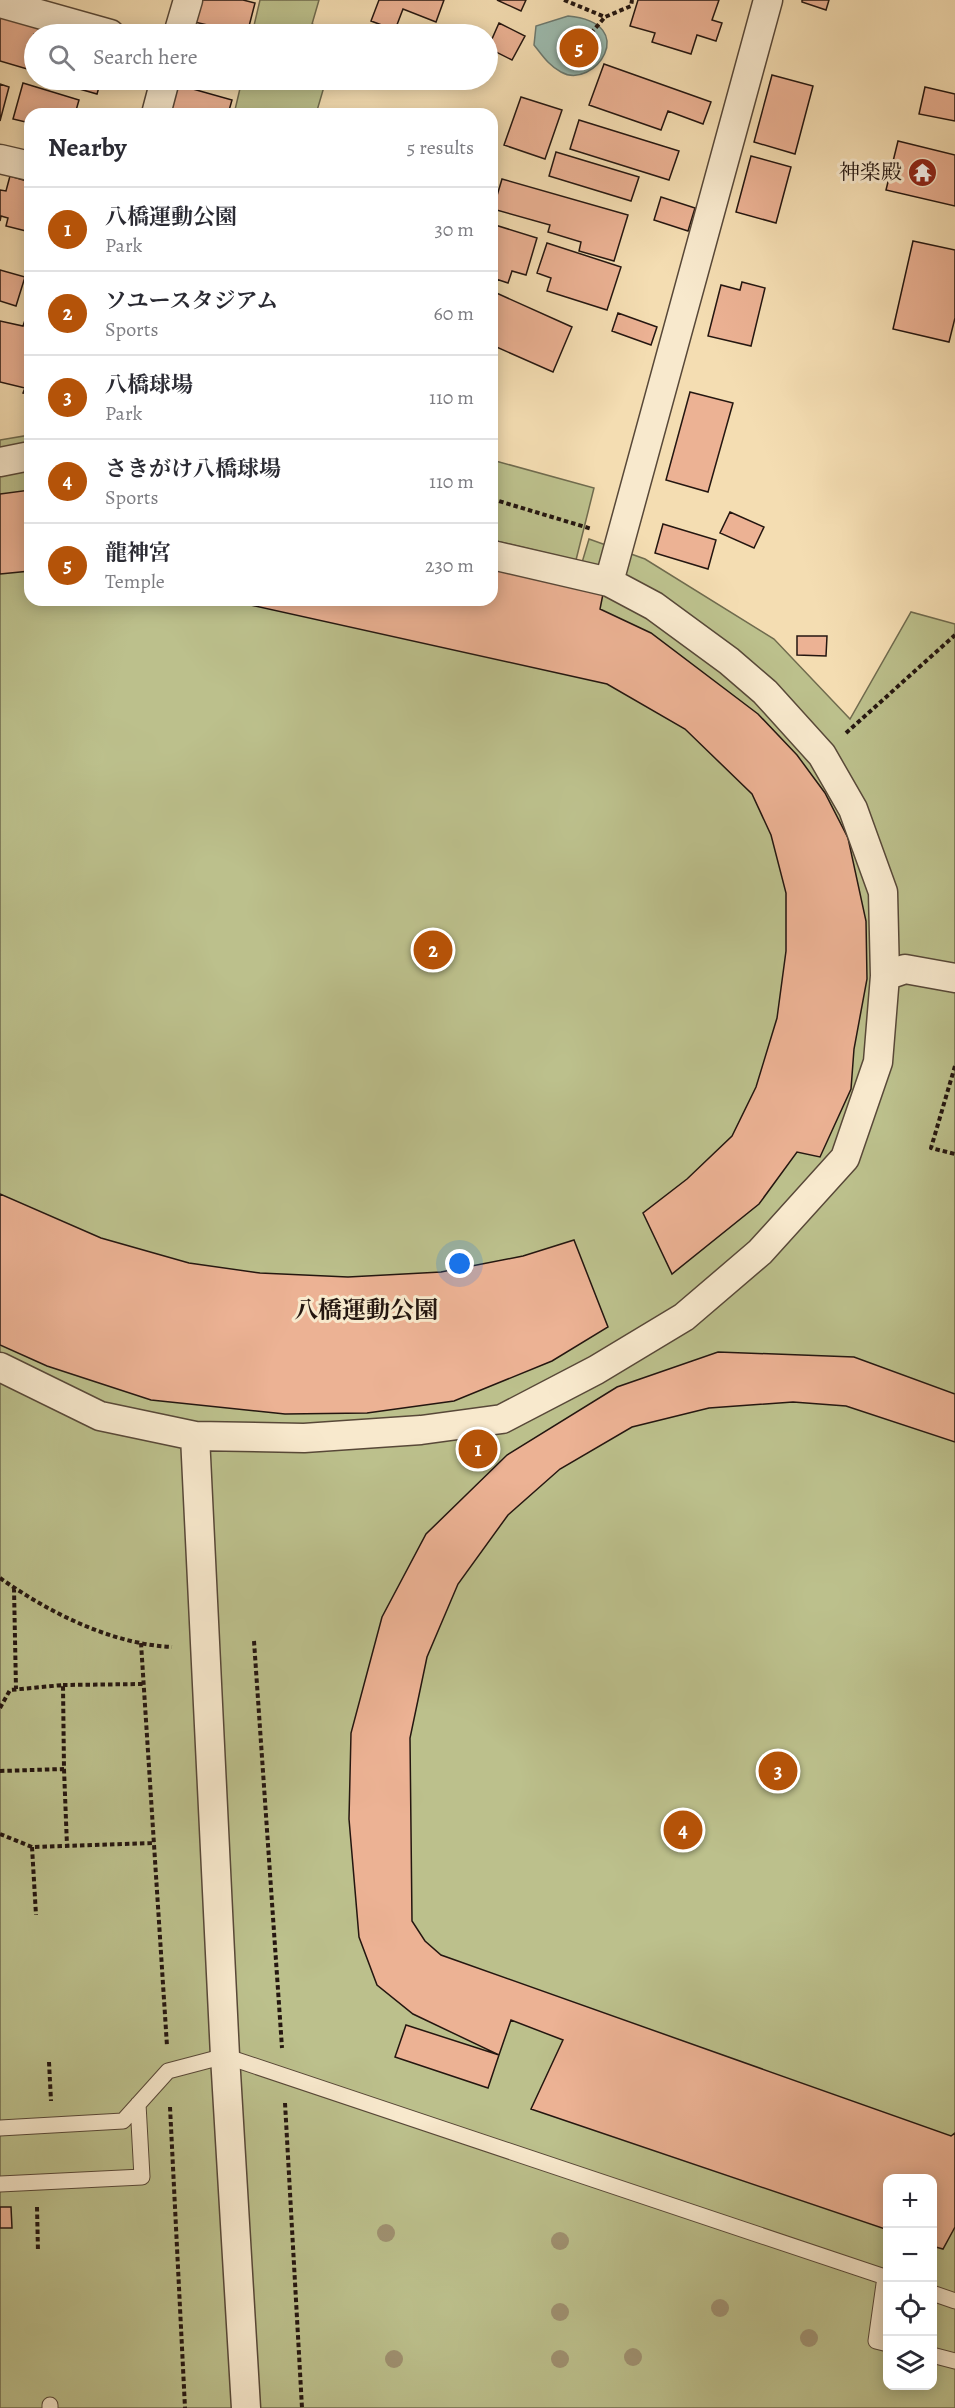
<!DOCTYPE html>
<html lang="en">
<head>
<meta charset="utf-8">
<style>
  :root { --surface:#fff; --page:#f2f2f3; --text:#2b2b33; --muted:#7c7c81; --line:#e1e1e2; --accent:#b45309 }
  body { margin:0; font-family:Alegreya,"Noto Serif JP",serif; background:var(--page); color:var(--text) }
  .controls { position:absolute; right:18px; bottom:18px; display:grid; overflow:hidden; border-radius:12px; box-shadow:0 3px 15px #0003 }
  .controls button { width:54px; height:54px; display:grid; place-items:center; padding:0; border:0; border-bottom:2px solid var(--line); background:var(--surface); color:var(--text); font:30px sans-serif }
  .you { position:absolute; left:460px; top:1264px; width:21px; height:21px; margin:-15px; border:4px solid #fff; border-radius:50%; background:#1a73e8; box-shadow:0 0 0 9px #1a73e833 }
  .badge { display:grid; place-items:center; width:39px; height:39px; border-radius:50%; background:var(--accent); color:#fff; font-size:20px; font-weight:700 }
  .pin { position:absolute; translate:-50% -50%; border:3px solid #fff; box-shadow:0 2px 6px #0006 }
  .list { margin:0; padding:0; list-style:none }
  h2 { display:flex; justify-content:space-between; align-items:center; height:78px; margin:0; padding:0 24px; font-size:26px }
  h2 small { font-size:20px; font-weight:400; color:var(--muted) }
  .list li { display:grid; grid-template-columns:39px 1fr auto; gap:18px; align-items:center; box-sizing:border-box; height:84px; padding:0 24px; border-top:2px solid var(--line) }
  .list b { display:block; font-size:22px; white-space:nowrap }
  .list p { margin:0; font-size:20px; white-space:nowrap; color:var(--muted) }
  .list em { font-size:20px; font-style:normal; color:var(--muted) }
  .icon { flex:none; width:33px; height:33px; fill:none; stroke:currentColor; stroke-width:2; stroke-linecap:round; stroke-linejoin:round }
  .map { position:relative; flex:none; width:955px; height:2408px; overflow:hidden }
  .search { position:absolute; background:var(--surface); box-shadow:0 3px 15px #0003; left:24px; top:24px; width:474px; height:66px; display:flex; align-items:center; gap:15px; box-sizing:border-box; padding:0 21px; border-radius:33px; color:var(--muted); font-size:22px }
  .panel { position:absolute; background:var(--surface); box-shadow:0 3px 15px #0003; left:24px; top:108px; width:474px; height:498px; border-radius:18px }
  .map>svg:first-child { display:block }
  .green { fill:#bcc08c; stroke:#706b4e; stroke-width:1.5; fill-rule:evenodd }
  .water { fill:#9cbbaf; stroke:#6c796f; stroke-width:1.5; fill-rule:evenodd }
  .building { fill:#ecb294; stroke:#241610; stroke-width:1.5 }
  .lines { fill:none; stroke-linecap:round; stroke-linejoin:round }
  .lane-casing { stroke:#584838; stroke-width:17 }
  .street-casing { stroke:#584838; stroke-width:31 }
  .path { stroke:#241610; stroke-width:4; stroke-dasharray:4.5 3; stroke-linecap:butt }
  .lane { stroke:#f8e9cd; stroke-width:15 }
  .street { stroke:#f8e9cd; stroke-width:28 }
  .tree { fill:#9f9171 }
  .labels { text-anchor:middle; stroke-width:6; stroke-linejoin:round; paint-order:stroke }
  .poi-label { font-size:21px; fill:#241610; stroke:#f8e9cd; text-anchor:end }
  .quarter-label { font-size:24px; font-weight:bold; fill:#241610; stroke:#f8e9cd }
</style>
</head>
<body>
<div class="map">
<svg width="955" height="2408" viewBox="0 0 955 2408">
  <rect width="100%" height="100%" fill="#f4ddb2"/>
  <filter id="stains"><feTurbulence type="fractalNoise" baseFrequency=".00333" numOctaves="4"/><feColorMatrix values="0 0 0 0 .2 0 0 0 0 .09 0 0 0 0 .02 0 0 0 .5 -.17"/></filter>
  <radialGradient id="worn" r=".72"><stop offset=".6" stop-color="#630" stop-opacity="0"/><stop offset="1" stop-color="#630" stop-opacity=".3"/></radialGradient>
  <path class="green" d="M260,0H319L312,24L340,34H252Z
    M242,80H326L316,114H234Z
    M30,435V600H492L581,566L589,539L645,559L774,639L850,719L911,612L955,624V2408H0V440ZM888,2178H932V2386H888Z
    M492,460L594,488L576,560L492,540Z"/>
  <path class="water" d="M568,16C642,23 594,91 561,72C549,66 542,55 534,45L536,26ZM579,33C593,36 595,49 584,59L574,58L567,51L569,36Z"/>
  <path class="building" d="M195,0H243L255,3L247,34L190,21Z
    M379,0H444L436,22L403,9L395,30L371,21Z
    M497,0H526L521,11Z
    M638,0H719L712,20L722,23L716,41L697,35L691,54L652,42L655,33L630,26Z
    M802,0H829L826,10L802,2Z
    M0,17L48,30L47,34H34V71L0,61Z
    M499,23L525,36L512,60L488,48Z
    M579,38L588,45L579,57L569,50Z
    M604,64L711,102L703,124L668,111L661,130L589,105Z
    M772,75L813,86L795,154L754,142Z
    M48,80H101L97,94Z
    M23,83L79,100L75,114H30V123L13,119Z
    M0,84L9,87L0,121Z
    M175,84L232,100L228,114H166Z
    M925,87L955,94V121L919,114Z
    M521,97L562,110L545,159L504,145Z
    M579,120L679,151L669,180L570,149Z
    M898,141L955,155V206L886,190Z
    M556,152L639,177L631,201L549,176Z
    M751,156L791,167L776,223L736,212Z
    M10,176L30,182V232L6,226L8,218L1,216L0,221V190L6,191Z
    M502,179L628,215L614,261L579,251L581,242L548,232L550,225L493,209Z
    M661,197L695,208L688,231L654,220Z
    M492,224L537,238L526,275L512,271L508,283L496,279L495,285L492,284Z
    M913,241L955,250V318L949,342L893,329Z
    M547,243L621,267L607,310L547,291L551,278L537,273Z
    M0,270L25,277L16,306L0,301Z
    M742,282L765,288L751,346L708,336L721,285L740,290Z
    M492,291L572,327L553,372L492,345Z
    M618,313L657,327L651,345L612,331Z
    M25,320L30,321V395L23,393L25,388L0,382V321L23,326Z
    M690,392L733,403L708,492L666,480Z
    M30,490V571L0,574V494Z
    M730,512L764,527L754,548L720,533Z
    M663,524L716,540L708,569L655,553Z
    M492,568L603,594L600,609L651,633L758,714L797,755L825,793L848,838L866,921L867,979L854,1049L851,1089L820,1157L797,1152L759,1204L672,1274L643,1213L687,1179L732,1136L756,1087L777,1018L786,951V893L771,835L752,794L685,729L607,684L228,600H492Z
    M797,636H827L826,656L797,655Z
    M0,1194L101,1238L189,1263L260,1273L348,1277L441,1272L523,1256L574,1240L608,1327L552,1361L454,1401L367,1413L285,1414L151,1400L47,1366L0,1345Z
    M718,1352L854,1357L955,1394V1442L846,1406L793,1402L709,1408L632,1427L560,1469L508,1515L458,1584L427,1657L410,1738L412,1921L425,1941L441,1955L951,2136L955,2133V2227L943,2249L932,2246V2178H888V2230L531,2109L563,2040L511,2020L499,2055L413,2014L377,1985L359,1937L349,1819L351,1733L382,1617L426,1534L507,1455L617,1387Z
    M406,2025L499,2055L488,2088L395,2057Z
    M0,2207H11L12,2228H0Z"/>
  <g class="lines">
    <defs>
      <path id="lane" d="M0,2128L123,2121L168,2071L225,2056L888,2278
        M0,2184L142,2177L138,2104
        M885,2277L876,2341L888,2344
        M932,2293L955,2301
        M932,2355L955,2361
        M50,2405V2408"/>
      <path id="street" d="M0,3L110,34
        M178,34L188,0
        M156,114L165,80
        M0,159L30,166
        M0,462L30,456
        M609,582L768,0
        M885,976L905,969L955,978
        M0,1367L100,1416L195,1436L304,1438L421,1430L502,1419L596,1370L684,1317L760,1252L845,1158L878,1062L885,976L883,892L853,809L822,755L765,692L729,661L654,606L609,582L492,555
        M195,1436L225,2056L246,2408"/>
    </defs>
    <use href="#lane" class="lane-casing"/>
    <use href="#street" class="street-casing"/>
    <path class="path" d="M564,0L605,17L631,6L632,0
      M586,39L605,17
      M492,499L592,529
      M846,733L955,635
      M955,1066L931,1148L955,1154
      M0,1578C50,1613 111,1644 172,1647
      M14,1588L16,1689
      M254,1641L282,2048
      M141,1643L167,2046
      M63,1685L145,1684
      M0,1708L10,1690L63,1685L64,1769L0,1771
      M64,1769L67,1846
      M0,1834L32,1847L155,1843
      M32,1847L36,1915
      M49,2062L51,2101
      M285,2103L302,2408
      M170,2107L185,2408
      M37,2207L38,2252"/>
    <use href="#lane" class="lane"/>
    <use href="#street" class="street"/>
  </g>
  <g class="tree">
    <circle cx="386" cy="2233" r="9"/>
    <circle cx="560" cy="2241" r="9"/>
    <circle cx="720" cy="2308" r="9"/>
    <circle cx="560" cy="2312" r="9"/>
    <circle cx="809" cy="2338" r="9"/>
    <circle cx="633" cy="2357" r="9"/>
    <circle cx="394" cy="2359" r="9"/>
    <circle cx="560" cy="2359" r="9"/>
  </g>
  <defs>
    <symbol id="temple-disc" viewBox="-11 -11 22 22"><circle r="9.5" fill="#8f2418" stroke="#f8e9cd"/><path d="M0-6L5-2H3V0L6.5 2.5H4V6H1.5V3h-3V6H-4V2.5H-6.5L-3 0V-2H-5Z" fill="#fff"/></symbol>
  </defs>
  <g fill-rule="evenodd">
    <use href="#temple-disc" x="906" y="156" width="33" height="33"/>
  </g>
  <g class="labels">
    <g class="poi-label">
      <text x="902" y="179">神楽殿</text>
    </g>
    <g class="quarter-label">
      <text x="366" y="1318">八橋運動公園</text>
    </g>
  </g>
  <rect width="100%" height="100%" filter="url(#stains)"/>
  <rect width="100%" height="100%" fill="url(#worn)"/>
</svg>
<div class="controls">
<button>+</button>
<button>−</button>
<button><svg class="icon" aria-label="locate" viewBox="0 0 24 24"><circle cx="12" cy="12" r="6"/><path d="M12 2v4M12 18v4M2 12h4M18 12h4"/></svg></button>
<button><svg class="icon" aria-label="layers" viewBox="0 0 24 24"><path d="M12 4l9 5-9 5-9-5zM3 14l9 5 9-5"/></svg></button>
</div>
<div class="you"></div>
<div class="pin badge" style="left:478px;top:1449px">1</div>
<div class="pin badge" style="left:433px;top:950px">2</div>
<div class="pin badge" style="left:778px;top:1771px">3</div>
<div class="pin badge" style="left:683px;top:1830px">4</div>
<div class="pin badge" style="left:579px;top:48px">5</div>
<div class="search"><svg class="icon" aria-label="search" viewBox="0 0 24 24"><circle cx="10" cy="10" r="6"/><path d="M15 15l6 6"/></svg>Search here</div>
<section class="panel">
<h2>Nearby<small>5 results</small></h2>
<ul class="list">
<li><span class="badge">1</span><div><b>八橋運動公園</b><p>Park</p></div><em>30 m</em></li>
<li><span class="badge">2</span><div><b>ソユースタジアム</b><p>Sports</p></div><em>60 m</em></li>
<li><span class="badge">3</span><div><b>八橋球場</b><p>Park</p></div><em>110 m</em></li>
<li><span class="badge">4</span><div><b>さきがけ八橋球場</b><p>Sports</p></div><em>110 m</em></li>
<li><span class="badge">5</span><div><b>龍神宮</b><p>Temple</p></div><em>230 m</em></li>
</ul>
</section>
</div>
</body>
</html>
